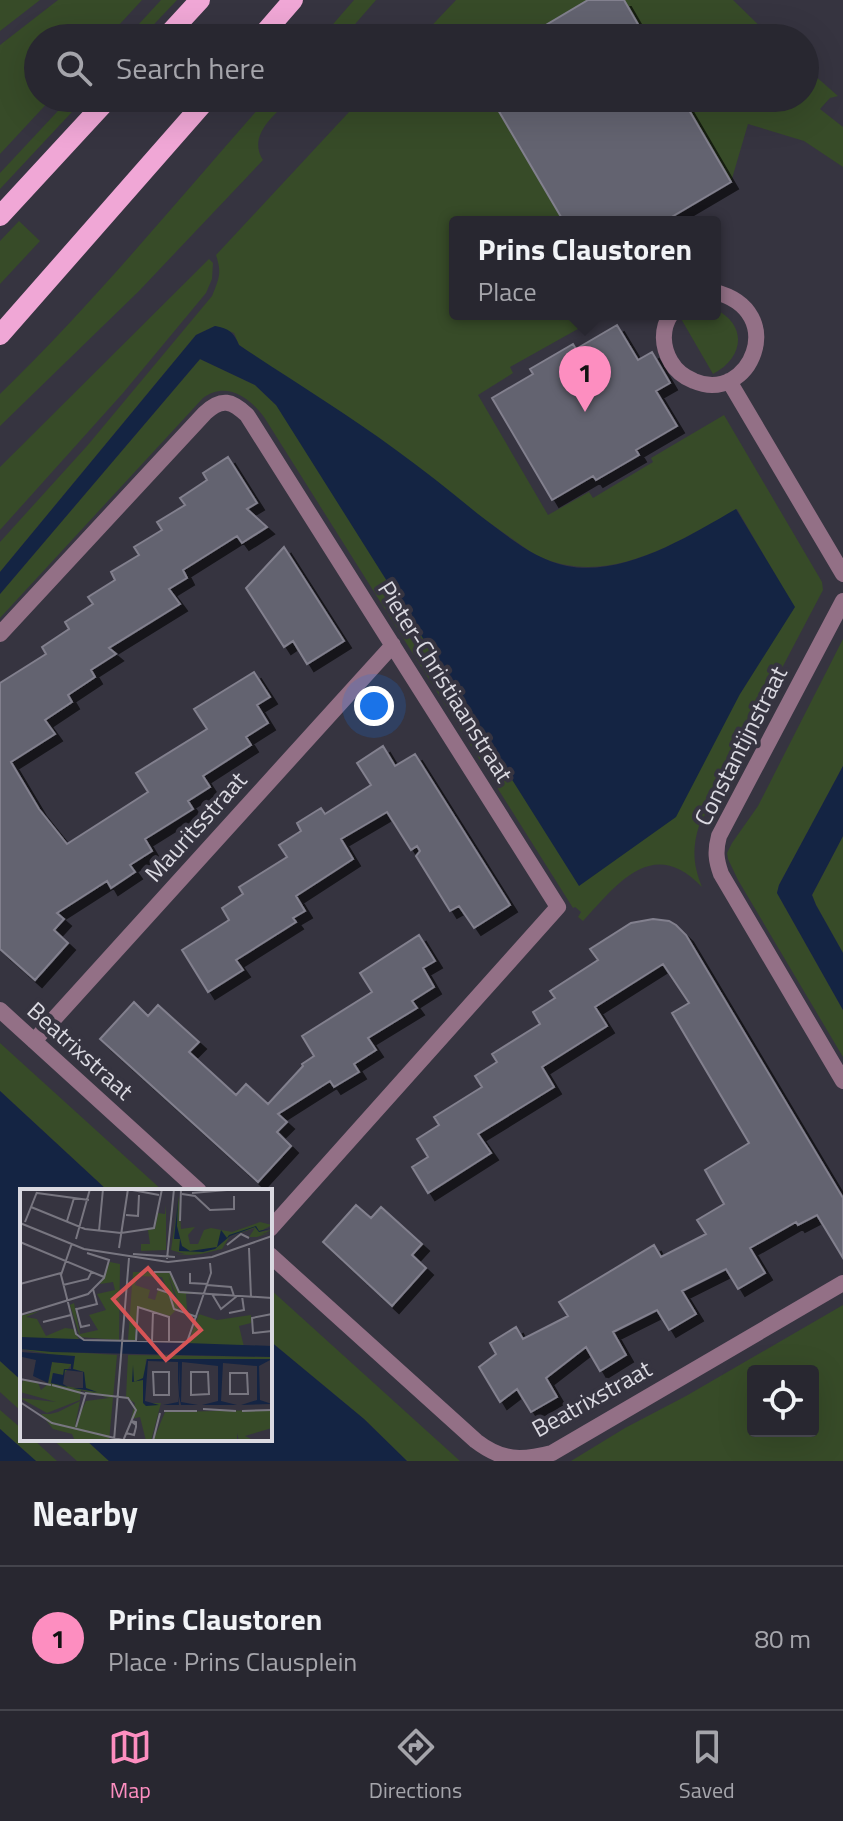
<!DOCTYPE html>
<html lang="en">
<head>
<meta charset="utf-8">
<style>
  :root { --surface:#282730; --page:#302f38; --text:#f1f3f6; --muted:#a5a5ab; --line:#44444c; --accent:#fd8ec0 }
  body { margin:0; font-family:"Titillium Web",sans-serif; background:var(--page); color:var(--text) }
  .controls { position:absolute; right:24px; bottom:24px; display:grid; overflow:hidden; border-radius:8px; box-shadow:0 8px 32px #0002 }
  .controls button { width:72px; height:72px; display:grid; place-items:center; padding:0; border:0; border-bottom:2px solid var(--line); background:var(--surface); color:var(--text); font:40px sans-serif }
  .you { position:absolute; left:374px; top:706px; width:28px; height:28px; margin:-20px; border:6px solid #fff; border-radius:50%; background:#1a73e8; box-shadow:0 0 0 12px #1a73e833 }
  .badge { display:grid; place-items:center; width:52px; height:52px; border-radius:50%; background:var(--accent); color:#111; font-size:26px; font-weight:700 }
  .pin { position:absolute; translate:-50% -66px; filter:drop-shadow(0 2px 4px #0008) }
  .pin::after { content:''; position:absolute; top:42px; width:28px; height:24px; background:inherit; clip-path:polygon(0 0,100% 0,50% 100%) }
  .popup { position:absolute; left:449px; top:216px; width:272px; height:104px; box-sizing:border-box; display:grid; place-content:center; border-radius:8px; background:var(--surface); filter:drop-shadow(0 2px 6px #0005); font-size:26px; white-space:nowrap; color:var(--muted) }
  .popup b { font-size:30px; color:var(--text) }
  .popup::after { content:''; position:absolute; left:50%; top:100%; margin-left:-16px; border:16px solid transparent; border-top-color:var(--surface) }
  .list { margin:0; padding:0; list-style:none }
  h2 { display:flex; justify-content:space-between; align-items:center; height:104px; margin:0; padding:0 32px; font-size:34px }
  h2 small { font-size:26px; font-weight:400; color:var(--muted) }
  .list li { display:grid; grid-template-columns:52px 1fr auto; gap:24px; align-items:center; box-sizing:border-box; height:144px; padding:0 32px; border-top:2px solid var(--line) }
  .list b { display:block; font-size:30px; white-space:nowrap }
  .list p { margin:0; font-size:26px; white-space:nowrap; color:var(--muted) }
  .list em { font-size:26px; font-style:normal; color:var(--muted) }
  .icon { flex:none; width:44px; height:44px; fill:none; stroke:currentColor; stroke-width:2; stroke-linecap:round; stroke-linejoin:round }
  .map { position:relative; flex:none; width:843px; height:1461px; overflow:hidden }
  .search { position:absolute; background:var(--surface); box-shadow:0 8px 32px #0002; left:24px; right:24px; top:24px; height:88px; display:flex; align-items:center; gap:20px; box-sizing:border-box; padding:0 28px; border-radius:44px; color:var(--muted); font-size:30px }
  .sheet { height:248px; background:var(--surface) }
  nav { display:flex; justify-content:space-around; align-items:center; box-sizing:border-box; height:112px; border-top:2px solid var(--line); background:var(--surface); font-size:22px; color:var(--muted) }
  nav a { display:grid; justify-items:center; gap:4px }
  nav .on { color:var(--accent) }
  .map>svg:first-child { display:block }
  .green { fill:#374b28; fill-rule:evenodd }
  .water { fill:#142443 }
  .building { fill:#646370; stroke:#82808e; stroke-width:2; filter:url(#shadow) }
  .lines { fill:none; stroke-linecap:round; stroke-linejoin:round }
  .minor { stroke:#937086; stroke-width:16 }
  .primary { stroke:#f0a7d6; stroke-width:20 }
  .labels { text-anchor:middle; stroke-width:8; stroke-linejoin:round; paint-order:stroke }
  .street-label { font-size:24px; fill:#dad9e1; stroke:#363440 }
  .inset-road { fill:none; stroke:#787680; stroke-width:2 }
  .view { fill:#d75456; fill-opacity:0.15; stroke:#d75456; stroke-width:4 }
  .inset-edge { fill:none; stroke:#dad9e1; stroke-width:4 }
</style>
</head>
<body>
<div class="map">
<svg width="843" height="1461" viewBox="0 0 843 1461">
  <defs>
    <filter id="shadow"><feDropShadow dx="7" dy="7" stdDeviation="0" flood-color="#0009"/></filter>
  </defs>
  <rect width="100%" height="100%" fill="#363440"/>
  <path class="green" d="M0,0H40L0,31Z
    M58,0H142L107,38H38V98H52L0,154V45Z
    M161,0H177L141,38H126Z
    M354,0H376L343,38H321Z
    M456,0H588L524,38H420Z
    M624,0H733L772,38H646Z
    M805,67L838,96L830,98L820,109L843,127V167L804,141L748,124L731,182L682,98H805Z
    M70,98H85L0,189V173Z
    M268,98H291C275,115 247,135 263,160L139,291L0,426V394C96,301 180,197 268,98Z
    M362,98H491L564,222H455V314H586L581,317L585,325L510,367L513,373L478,395L548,515L589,492L593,498L653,462L651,458L724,415L822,582L823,590L699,826C692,848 693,865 702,887C653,835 617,884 583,921L578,917L581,912L575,907L573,908L264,417C249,397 226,381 203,398L0,618V594L200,359L255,385L276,405L740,694L794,607L737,509C679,541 613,585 545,559C532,554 520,544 508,536L239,345L234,333L215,326L196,335L0,572V542L87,446L212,296C219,279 222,273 216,255Z
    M19,221L40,241L0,284V241Z
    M209,259L213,263L212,279L206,293L123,393L0,530V467Z
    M715,309C748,325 744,358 713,374L680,317L684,314H715Z
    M843,639V766L779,885L777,893L843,1010V1057L738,880L728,859L727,853L732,843L758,806Z
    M843,836V953L816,905L812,895Z
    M0,1043L163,1191H108L0,1091Z
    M270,1289L460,1461H407L364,1419L271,1342L270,1341Z
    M843,1305V1461H571L625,1428L686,1396ZM753,1371H813V1431H753Z
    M0,1361L22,1381V1412L0,1392Z
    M0,1410L22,1429V1439H33L57,1461H36L0,1429Z
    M52,1439H85L109,1461H77Z"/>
  <path class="water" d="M215,326C229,328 234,333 239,345C291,380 346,413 396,450C424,470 451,492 478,514C505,534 533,559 567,566C624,577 689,536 736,509L795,607L740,694L676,817L579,886L276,405L255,385L200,359L0,594V572L196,335Z
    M843,766V836L812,895L816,905L843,953V1010L777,893L779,885Z
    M0,1091L108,1191H22V1381L0,1361Z
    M270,1341L364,1419L407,1461H109L85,1439H270Z
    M0,1429L36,1461H0Z"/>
  <path class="building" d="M588,0H624L646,38H524Z
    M491,98H682L731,182L663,222H564Z
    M617,325L638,360L652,352L670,383L656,391L677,426L636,450L639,455L596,480L593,476L552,500L492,398L533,374L530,369L573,344L576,349Z
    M228,457L257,503L247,509L267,527L242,543L237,536L183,570L187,578L169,589L180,604L109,648L116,654L91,670L95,677L68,695L72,702L45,720L55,734L11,762L39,809L67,844L148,792L136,773L207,729L194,709L254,672L270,697L257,705L268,723L246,737L251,745L203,776L210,787L188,801L193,809L145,839L152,851L130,865L135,872L111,888L107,881L57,913L64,919L54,930L68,943L35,980L0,949V683L46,654L42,647L69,629L65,622L93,604L88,597L115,580L111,572L139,555L134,547L162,530L157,522L185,505L180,498L207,480L203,473Z
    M284,547L344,641L307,664L293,641L284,647L246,588Z
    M383,746L395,766L415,754L510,905L474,928L459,906L450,911L416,856L420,851L417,846L411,850L387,812L341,839L353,859L296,896L305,911L293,918L296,922L236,960L243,970L208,992L182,950L229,920L222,908L243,894L239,887L287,857L279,845L301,831L297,823L321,808L325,814L371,785L357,763Z
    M653,919L669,921L676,925L686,935L843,1198V1258L817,1215L798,1225L796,1222L750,1248L765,1273L738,1289L726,1269L682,1291L696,1314L669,1330L657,1310L613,1332L626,1355L600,1371L586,1347L546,1378L557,1397L531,1412L517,1389L500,1402L479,1367L496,1354L490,1343L516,1327L523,1339L568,1316L559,1302L654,1245L661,1257L706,1234L697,1220L724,1204L705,1170L749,1143L672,1013L689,1003L663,964L595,1007L607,1026L542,1067L554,1087L478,1134L491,1153L428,1193L412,1167L428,1157L417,1139L439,1125L434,1117L482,1087L475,1076L497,1062L492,1054L540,1024L533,1012L555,998L550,991L598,960L590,949L631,923Z
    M419,935L435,961L423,968L434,987L412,1001L417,1008L368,1038L376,1050L354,1064L359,1072L334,1087L330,1081L278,1114L287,1122L277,1132L291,1146L258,1182L100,1039L134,1002L148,1016L158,1005L199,1042L189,1052L236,1095L246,1084L268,1104L303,1066L302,1064L314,1056L302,1036L372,992L360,973Z
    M356,1205L371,1218L381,1207L422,1244L412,1255L426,1268L392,1306L323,1242Z"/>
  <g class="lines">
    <path class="minor" d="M671,314C661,329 662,347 671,362C676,371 684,377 694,381C750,405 790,311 715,292
      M729,381L843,574
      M843,601L719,836C715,851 716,860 721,874L843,1081
      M0,634L205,413C222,397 232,401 247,415L558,907L270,1229
      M0,1010L199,1191
      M34,1041L393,645
      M270,1255L476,1441C502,1461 521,1461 552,1453L843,1283"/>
    <path class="primary" d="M165,38L200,0
      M260,38L293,0
      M0,216L109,98
      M0,335L208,98"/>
  </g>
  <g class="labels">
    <g class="street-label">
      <text transform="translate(445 682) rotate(58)" y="8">Pieter-Christiaanstraat</text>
      <text transform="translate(741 746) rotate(-63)" y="8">Constantijnstraat</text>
      <text transform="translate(196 827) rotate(-48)" y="8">Mauritsstraat</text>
      <text transform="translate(80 1051) rotate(42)" y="8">Beatrixstraat</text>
      <text transform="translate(592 1399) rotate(-29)" y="8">Beatrixstraat</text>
    </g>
  </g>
  <g transform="translate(20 1189)">
    <rect width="252" height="252" fill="#363440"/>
    <path d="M159,7L161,40L175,38L168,46L170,55H178L184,41L191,39L212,43L240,33L252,36L239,43L252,41L240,46L252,43L237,48H229L235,39L210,47L202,60L181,65L170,66L154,65H165L151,61ZM146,16V61L121,62V55H130L128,41L135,40L138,24L145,25ZM90,73L100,75L99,151L60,148L50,116L54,114L60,145L78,141L69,126L86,121L77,105L95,101L93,93L80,95ZM113,83H149L159,102L183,104L166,105L167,121L160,118L148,85L158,119L176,126L154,119L142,88L118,87L115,96L130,101L128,109L135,111L138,101L148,105L155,122L150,127L117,118L115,151H108ZM20,122L6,128L17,130L26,147L45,139L53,140L60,152L91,153L37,152L0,148V127ZM179,125L197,131L231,126V134L219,137L224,158L108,154H168ZM0,160L97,166L89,252H55L52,245L33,240L21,225H30L38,223L60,212L55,237L66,212L89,209L61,201L60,211L27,224L0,209L36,213L0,203L3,191L18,194L21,201L28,195L32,173L52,175L43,186L33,184L31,194L76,203L65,199L64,183L53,180V169ZM108,166L252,168V170H126L123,214H141L131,252H126L120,228L111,230L115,214L106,208ZM252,221V239L225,247L235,252H219L217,244V252H133L145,223Z" fill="#374b28"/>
    <path d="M158,11L157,37L162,57L170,62L197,58L201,41L207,49L209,46L236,37L239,42L252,39L239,43L235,38L210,47L195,60L183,63L159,62L160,50H154ZM0,148L252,157V168L32,163L0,160ZM0,163L55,167L53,180L64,183L66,199L77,203L53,199H63V183L45,181L43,195L48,198L31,194L33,184L43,186L44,180H51V175L32,173L28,194L13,187L16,171L2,168L0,179ZM127,170H252L239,177L240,211L252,215L221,216L237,211V177L203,174L201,212L217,216H182L198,212V177L162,173L161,213L178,216H161L159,207L160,173L158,207L159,216H143L158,213V173L128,172L125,212L139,216L126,217L123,214V191L112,193L113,176L114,193L123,189Z" fill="#142443"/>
    <path class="inset-road" d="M107,0L139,6M17,4L69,11M172,4L207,1M162,5L175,7L190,21L214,20V7M11,18L65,40L101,44L134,39L142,0M106,26L118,27L119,6M47,32L54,9M160,32L161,0M5,33L17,3M0,34L64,60L148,73L192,68L252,47M79,42L83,0M56,50L70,0M0,53L84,88M52,54L41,86L56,145L64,151L167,153L191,84L190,74M207,56L221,45L229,49M99,59L108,0M229,59L231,108M113,65L155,68M147,70L154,0M134,83H150L159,103L252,109M170,84V94L188,95M0,95L41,84M43,96L68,90L72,82M187,96L211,98L214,107M137,100L149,104L154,120L177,128M192,105L201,120L217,107M56,119L61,138L70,136M57,120L77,115L73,100M209,124L224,121L222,107M252,125L232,129L233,144L252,142M0,126L68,105L84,89L89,71L67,64M23,133L51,126M116,152L118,118L149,128V153M132,152L133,123M133,183H149V206H134ZM171,183H188L189,205L171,206ZM210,184H227L228,205H210ZM0,190L31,196M32,196L65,205M0,213L32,234L107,252M183,220L216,222M144,222H177M222,222L252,221M56,238L66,204L108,209L116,221L103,252M106,244L114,246L116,238V233L111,232L116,236M94,252L109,69M133,252L140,224"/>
    <path class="view" d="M128,79L181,141L146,171L93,110Z"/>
    <rect width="252" height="252" class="inset-edge"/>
  </g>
</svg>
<div class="controls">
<button><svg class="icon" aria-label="locate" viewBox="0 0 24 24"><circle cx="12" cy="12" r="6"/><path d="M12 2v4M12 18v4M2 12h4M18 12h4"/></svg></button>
</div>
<div class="you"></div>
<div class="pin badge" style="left:585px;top:412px">1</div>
<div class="popup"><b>Prins Claustoren</b>Place</div>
<div class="search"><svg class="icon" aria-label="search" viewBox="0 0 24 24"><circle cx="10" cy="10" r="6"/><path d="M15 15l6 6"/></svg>Search here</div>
</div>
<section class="sheet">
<h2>Nearby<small></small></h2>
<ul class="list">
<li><span class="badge">1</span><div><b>Prins Claustoren</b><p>Place · Prins Clausplein</p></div><em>80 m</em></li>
</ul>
</section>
<nav>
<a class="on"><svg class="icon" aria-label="map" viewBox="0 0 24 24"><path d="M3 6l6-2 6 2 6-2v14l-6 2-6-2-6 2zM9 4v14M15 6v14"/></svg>Map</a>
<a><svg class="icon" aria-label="directions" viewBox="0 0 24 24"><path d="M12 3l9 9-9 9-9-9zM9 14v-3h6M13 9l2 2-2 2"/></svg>Directions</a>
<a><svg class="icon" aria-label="saved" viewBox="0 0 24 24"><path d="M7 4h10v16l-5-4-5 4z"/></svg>Saved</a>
</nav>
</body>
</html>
